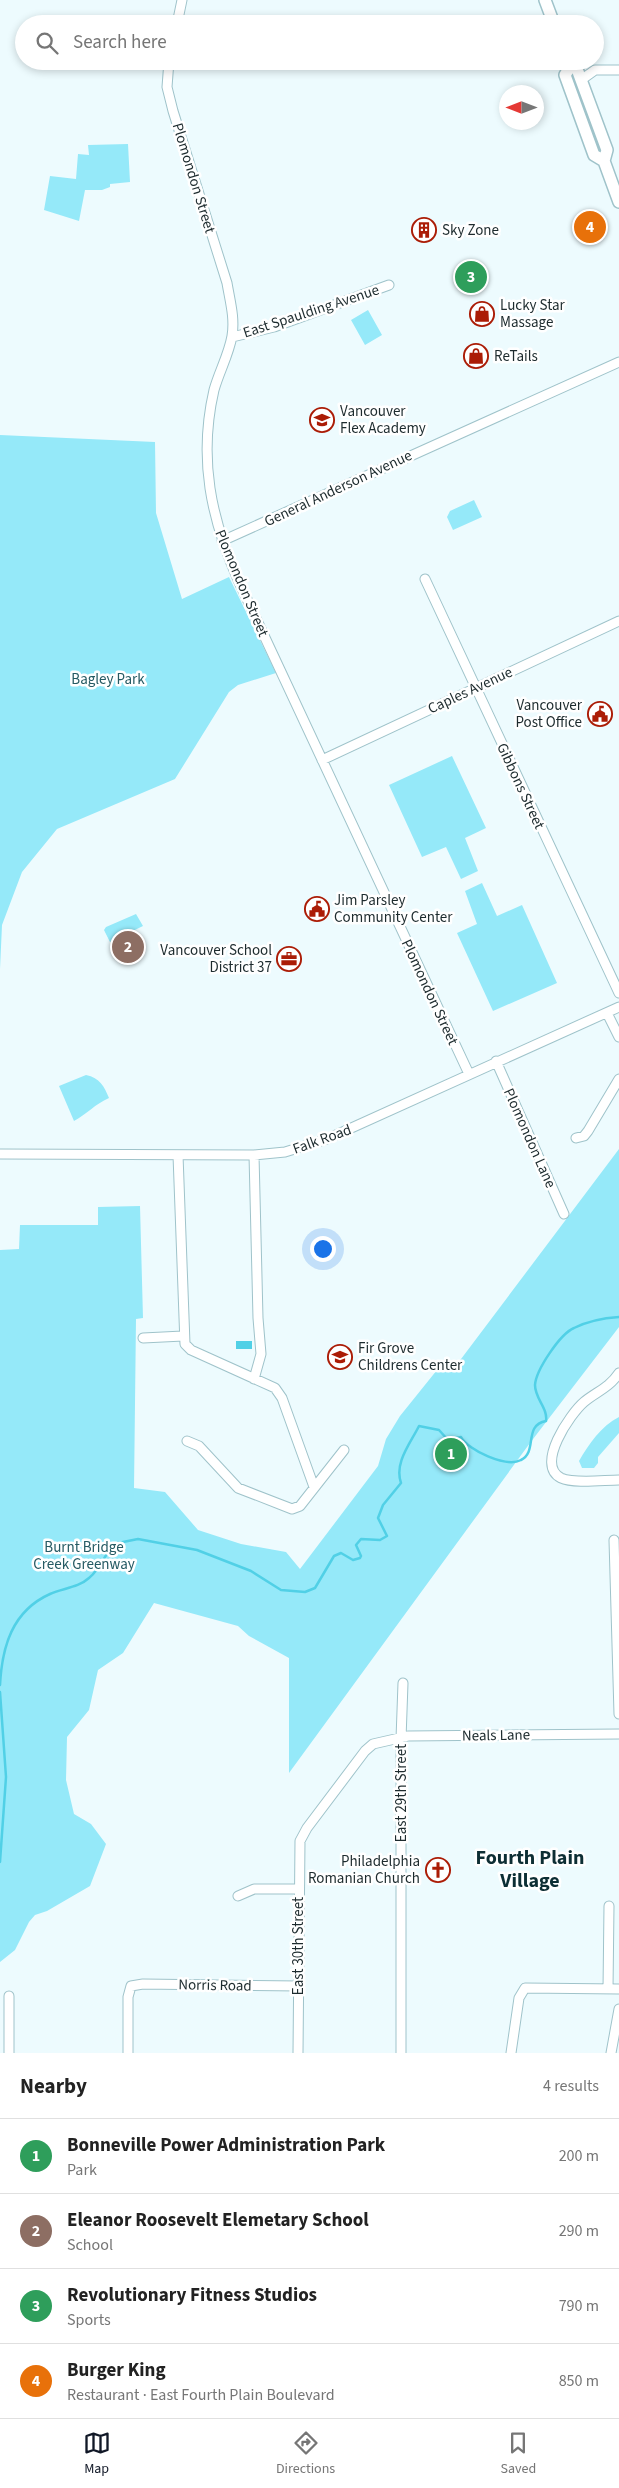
<!DOCTYPE html>
<html lang="en">
<head>
<meta charset="utf-8">
<style>
  :root { --surface:#fff; --page:#f6f6f6; --text:#222; --muted:#767676; --line:#e0e0e0; --accent:#111827 }
  body { margin:0; font-family:"Source Sans 3",sans-serif; background:var(--page); color:var(--text) }
  .compass { position:absolute; left:499px; top:85px; width:45px; height:45px; border-radius:50%; background:var(--surface); box-shadow:0 2px 8px #0003; rotate:270deg }
  .you { position:absolute; left:322px; top:1248px; width:18px; height:18px; margin:-12px; border:4px solid #fff; border-radius:50%; background:#1a73e8; box-shadow:0 0 0 8px #1a73e833 }
  .badge { display:grid; place-items:center; width:32px; height:32px; border-radius:50%; background:var(--accent); color:#fff; font-size:16px; font-weight:700 }
  .pin { position:absolute; translate:-50% -50%; border:2px solid #fff; box-shadow:0 1px 5px #0006 }
  .list { margin:0; padding:0; list-style:none }
  h2 { display:flex; justify-content:space-between; align-items:center; height:65px; margin:0; padding:0 20px; font-size:21px }
  h2 small { font-size:16px; font-weight:400; color:var(--muted) }
  .list li { display:grid; grid-template-columns:32px 1fr auto; gap:15px; align-items:center; box-sizing:border-box; height:75px; padding:0 20px; border-top:1px solid var(--line) }
  .list b { display:block; font-size:19px; white-space:nowrap }
  .list p { margin:0; font-size:16px; white-space:nowrap; color:var(--muted) }
  .list em { font-size:16px; font-style:normal; color:var(--muted) }
  .icon { flex:none; width:28px; height:28px; fill:none; stroke:currentColor; stroke-width:2; stroke-linecap:round; stroke-linejoin:round }
  .map { position:relative; flex:none; width:619px; height:2053px; overflow:hidden }
  .search { position:absolute; background:var(--surface); box-shadow:0 2px 8px #0003; left:15px; right:15px; top:15px; height:55px; display:flex; align-items:center; gap:12px; box-sizing:border-box; padding:0 18px; border-radius:28px; color:var(--muted); font-size:19px }
  .sheet { height:365px; background:var(--surface) }
  nav { display:flex; justify-content:space-around; align-items:center; box-sizing:border-box; height:70px; border-top:1px solid var(--line); background:var(--surface); font-size:14px; color:var(--muted) }
  nav a { display:grid; justify-items:center; gap:2px }
  nav .on { color:var(--accent) }
  .map>svg:first-child { display:block }
  .green { fill:#95e9f9 }
  .water { fill:#51d0e6 }
  .lines { fill:none; stroke-linecap:round; stroke-linejoin:round }
  .stream { stroke:#51d0e6; stroke-width:2.5 }
  .minor-casing { stroke:#9fc3ca; stroke-width:11 }
  .major-casing { stroke:#9fc3ca; stroke-width:14 }
  .minor { stroke:#fff; stroke-width:9 }
  .major { stroke:#fff; stroke-width:11 }
  .labels { text-anchor:middle; stroke-width:5; stroke-linejoin:round; paint-order:stroke }
  .street-label { font-size:15px; fill:#1d2b2e; stroke:#fff }
  .poi-label { font-size:15px; fill:#1d2b2e; stroke:#fff; text-anchor:start }
  .park-label { font-size:15px; fill:#255a63; stroke:#fff }
  .district-label { font-size:20px; font-weight:bold; fill:#0d2e34; stroke:#fff }
</style>
</head>
<body>
<div class="map">
<svg width="619" height="2053" viewBox="0 0 619 2053">
  <rect width="100%" height="100%" fill="#edfbfe"/>
  <path class="green" d="M128,144L130,182L110,184V187L102,190H85L79,221L44,210L50,176L76,179L78,154L89,155L88,145Z
    M368,310L382,335L365,345L351,320Z
    M0,435L155,442L156,513L182,599L229,577L276,673L238,685L229,692L175,779L57,829L22,872L2,925L0,969Z
    M474,500L482,517L453,530L447,517L450,511Z
    M452,756L486,828L465,838L478,871L461,879L446,847L422,857L389,785Z
    M482,883L497,916L522,905L557,983L493,1011L457,933L477,924L465,891Z
    M136,914L143,926L110,942L104,930L106,927Z
    M86,1075C100,1078 104,1086 109,1098C95,1104 87,1114 74,1121L59,1086Z
    M619,1149V1327L530,1443L289,1773V1658L249,1636L238,1626L154,1603L123,1653L98,1670L89,1710L67,1737L66,1780L74,1814L91,1824L106,1844L90,1886L47,1911L35,1915L29,1922L15,1950L0,1962V1250L19,1249L20,1225H98V1207L140,1206L143,1318L136,1319L134,1488L165,1492L198,1530L241,1544L286,1552L300,1569L378,1466L386,1439L400,1416L437,1370L455,1367Z
    M619,1417V1433L598,1457V1463L594,1468H582L579,1461C589,1444 601,1426 619,1417Z"/>
  <path class="water" d="M236,1341H252V1349H236Z"/>
  <g class="lines">
    <path class="stream" d="M0,1685C2,1647 12,1611 50,1594C63,1588 78,1588 89,1578C99,1570 106,1554 113,1544L138,1539L197,1550L251,1571L281,1590L305,1592L315,1588L334,1556L341,1553L353,1560L360,1558L361,1556L356,1545L361,1539L380,1540L387,1536L378,1518L383,1505L401,1483C394,1463 410,1444 419,1426L439,1430L448,1440L461,1437C468,1450 506,1468 521,1460C538,1452 523,1425 546,1421C548,1408 535,1399 535,1385C536,1370 560,1334 574,1328C588,1321 604,1318 619,1317
      M0,1692L6,1777L0,1862"/>
    <defs>
      <path id="minor" d="M177,24L182,0
        M169,61L167,87L173,111L227,283C230,301 235,318 232,336C229,354 219,372 214,390C198,459 211,519 239,582L469,1074
        M581,80L595,70H619
        M232,337L274,327L389,285
        M222,541L619,362
        M425,579L619,993
        M322,760L619,621
        M607,1013L619,1037
        M496,1061L564,1214
        M576,1138L584,1136L588,1131L619,1079
        M0,1154L254,1155L285,1152L327,1139L619,1007
        M178,1155L185,1344L191,1350L275,1388L282,1398L314,1487
        M254,1155L258,1318L261,1354L254,1379
        M143,1338L183,1336
        M619,1373C609,1388 596,1392 584,1402C570,1414 535,1465 561,1478C574,1484 604,1480 619,1480
        M187,1441L199,1446L238,1488L292,1509L300,1506L344,1450
        M614,1540L619,1714
        M238,1896L254,1889H298
        M608,1989L609,1906
        M9,1996V2053
        M128,2053V1997L131,1986L143,1984L299,1986
        M298,2053L300,1841L307,1828L365,1751L373,1744L408,1736L619,1734
        M401,2053V1739L403,1683
        M511,2053L519,1998L525,1988L619,1989
        M611,2053L619,2009"/>
      <path id="major" d="M545,0L554,24
        M570,67L577,69L607,150L604,161L619,202
        M570,67L565,75L594,155L604,161"/>
    </defs>
    <use href="#minor" class="minor-casing"/>
    <use href="#major" class="major-casing"/>
    <use href="#minor" class="minor"/>
    <use href="#major" class="major"/>
  </g>
  <defs>
    <symbol id="building-ring" viewBox="-11 -11 22 22"><circle r="9.5" fill="#fff" stroke="#ab1c06" stroke-width="1.5"/><path d="M-4-6H4V6H1V3H-1V6H-4ZM-2.5-4.3h1.7v1.8h-1.7ZM.8-4.3h1.7v1.8H.8ZM-2.5-1h1.7V.8h-1.7ZM.8-1h1.7V.8H.8Z" fill="#ab1c06"/></symbol>
    <symbol id="shop-ring" viewBox="-11 -11 22 22"><circle r="9.5" fill="#fff" stroke="#ab1c06" stroke-width="1.5"/><path d="M-5-2.5h2.3a2.7 3.5 0 0 1 5.4 0H5L5.5 6h-11ZM-1.5-2.5h3a1.5 2.3 0 0 0-3 0Z" fill="#ab1c06"/></symbol>
    <symbol id="school-ring" viewBox="-11 -11 22 22"><circle r="9.5" fill="#fff" stroke="#ab1c06" stroke-width="1.5"/><path d="M0-5L7-2L0 1L-7-2ZM-4 1L0 2.5L4 1V4Q0 6-4 4Z" fill="#ab1c06"/></symbol>
    <symbol id="civic-ring" viewBox="-11 -11 22 22"><circle r="9.5" fill="#fff" stroke="#ab1c06" stroke-width="1.5"/><path d="M-.6-6.5H3V-4.5H.6V-3L4-1V1h2V6H-6V1h2V-1L-.6-3ZM-1.2 2.5V6h2.4V2.5Z" fill="#ab1c06"/></symbol>
    <symbol id="office-ring" viewBox="-11 -11 22 22"><circle r="9.5" fill="#fff" stroke="#ab1c06" stroke-width="1.5"/><path d="M-6-3h4V-5.5h4V-3h4V5H-6ZM-1-4.5V-3h2v-1.5ZM-6 0V1H6V0Z" fill="#ab1c06"/></symbol>
    <symbol id="church-ring" viewBox="-11 -11 22 22"><circle r="9.5" fill="#fff" stroke="#ab1c06" stroke-width="1.5"/><path d="M-1.2-6h2.4v3.5h3.3v2.4h-3.3V6h-2.4V-.1h-3.3v-2.4h3.3Z" fill="#ab1c06"/></symbol>
  </defs>
  <g fill-rule="evenodd">
    <use href="#building-ring" x="410" y="216" width="28" height="28"/>
    <use href="#shop-ring" x="468" y="300" width="28" height="28"/>
    <use href="#shop-ring" x="462" y="342" width="28" height="28"/>
    <use href="#school-ring" x="308" y="406" width="28" height="28"/>
    <use href="#civic-ring" x="586" y="700" width="28" height="28"/>
    <use href="#civic-ring" x="303" y="895" width="28" height="28"/>
    <use href="#office-ring" x="275" y="945" width="28" height="28"/>
    <use href="#school-ring" x="326" y="1343" width="28" height="28"/>
    <use href="#church-ring" x="424" y="1856" width="28" height="28"/>
  </g>
  <g class="labels">
    <g class="street-label">
      <text transform="translate(194 178) rotate(73)" y="5">Plomondon Street</text>
      <text transform="translate(311 311) rotate(-18)" y="5">East Spaulding Avenue</text>
      <text transform="translate(338 488) rotate(-25)" y="5">General Anderson Avenue</text>
      <text transform="translate(242 583) rotate(67)" y="5">Plomondon Street</text>
      <text transform="translate(470 690) rotate(-25)" y="5">Caples Avenue</text>
      <text transform="translate(521 786) rotate(65)" y="5">Gibbons Street</text>
      <text transform="translate(430 992) rotate(65)" y="5">Plomondon Street</text>
      <text transform="translate(530 1138) rotate(66)" y="5">Plomondon Lane</text>
      <text transform="translate(322 1139) rotate(-20)" y="5">Falk Road</text>
      <text transform="translate(496 1735) rotate(-1)" y="5">Neals Lane</text>
      <text transform="translate(401 1793) rotate(-90)" y="5">East 29th Street</text>
      <text transform="translate(298 1946) rotate(-90)" y="5">East 30th Street</text>
      <text transform="translate(215 1985) rotate(1)" y="5">Norris Road</text>
    </g>
    <g class="poi-label">
      <text x="442" y="235">Sky Zone</text>
      <text x="500" y="310">Lucky Star<tspan x="500" dy="17">Massage</tspan></text>
      <text x="494" y="361">ReTails</text>
      <text x="340" y="416">Vancouver<tspan x="340" dy="17">Flex Academy</tspan></text>
      <text x="582" y="710" text-anchor="end">Vancouver<tspan x="582" dy="17">Post Office</tspan></text>
      <text x="334" y="905">Jim Parsley<tspan x="334" dy="17">Community Center</tspan></text>
      <text x="272" y="955" text-anchor="end">Vancouver School<tspan x="272" dy="17">District 37</tspan></text>
      <text x="358" y="1353">Fir Grove<tspan x="358" dy="17">Childrens Center</tspan></text>
      <text x="420" y="1866" text-anchor="end">Philadelphia<tspan x="420" dy="17">Romanian Church</tspan></text>
    </g>
    <g class="park-label">
      <text x="108" y="684">Bagley Park</text>
      <text x="84" y="1552">Burnt Bridge<tspan x="84" dy="17">Creek Greenway</tspan></text>
    </g>
    <g class="district-label">
      <text x="530" y="1864">Fourth Plain<tspan x="530" dy="23">Village</tspan></text>
    </g>
  </g>
</svg>
<svg class="compass" viewBox="-18 -18 36 36"><path d="M0-13l5 13h-10z" fill="#e53935"/><path d="M0 13l5-13h-10z" fill="#767676"/></svg>
<div class="you"></div>
<div class="pin badge" style="left:451px;top:1454px;background:#2e9e5b">1</div>
<div class="pin badge" style="left:128px;top:947px;background:#8d6e63">2</div>
<div class="pin badge" style="left:471px;top:277px;background:#2e9e5b">3</div>
<div class="pin badge" style="left:590px;top:227px;background:#e8710a">4</div>
<div class="search"><svg class="icon" aria-label="search" viewBox="0 0 24 24"><circle cx="10" cy="10" r="6"/><path d="M15 15l6 6"/></svg>Search here</div>
</div>
<section class="sheet">
<h2>Nearby<small>4 results</small></h2>
<ul class="list">
<li><span class="badge" style="background:#2e9e5b">1</span><div><b>Bonneville Power Administration Park</b><p>Park</p></div><em>200 m</em></li>
<li><span class="badge" style="background:#8d6e63">2</span><div><b>Eleanor Roosevelt Elemetary School</b><p>School</p></div><em>290 m</em></li>
<li><span class="badge" style="background:#2e9e5b">3</span><div><b>Revolutionary Fitness Studios</b><p>Sports</p></div><em>790 m</em></li>
<li><span class="badge" style="background:#e8710a">4</span><div><b>Burger King</b><p>Restaurant · East Fourth Plain Boulevard</p></div><em>850 m</em></li>
</ul>
</section>
<nav>
<a class="on"><svg class="icon" aria-label="map" viewBox="0 0 24 24"><path d="M3 6l6-2 6 2 6-2v14l-6 2-6-2-6 2zM9 4v14M15 6v14"/></svg>Map</a>
<a><svg class="icon" aria-label="directions" viewBox="0 0 24 24"><path d="M12 3l9 9-9 9-9-9zM9 14v-3h6M13 9l2 2-2 2"/></svg>Directions</a>
<a><svg class="icon" aria-label="saved" viewBox="0 0 24 24"><path d="M7 4h10v16l-5-4-5 4z"/></svg>Saved</a>
</nav>
</body>
</html>
